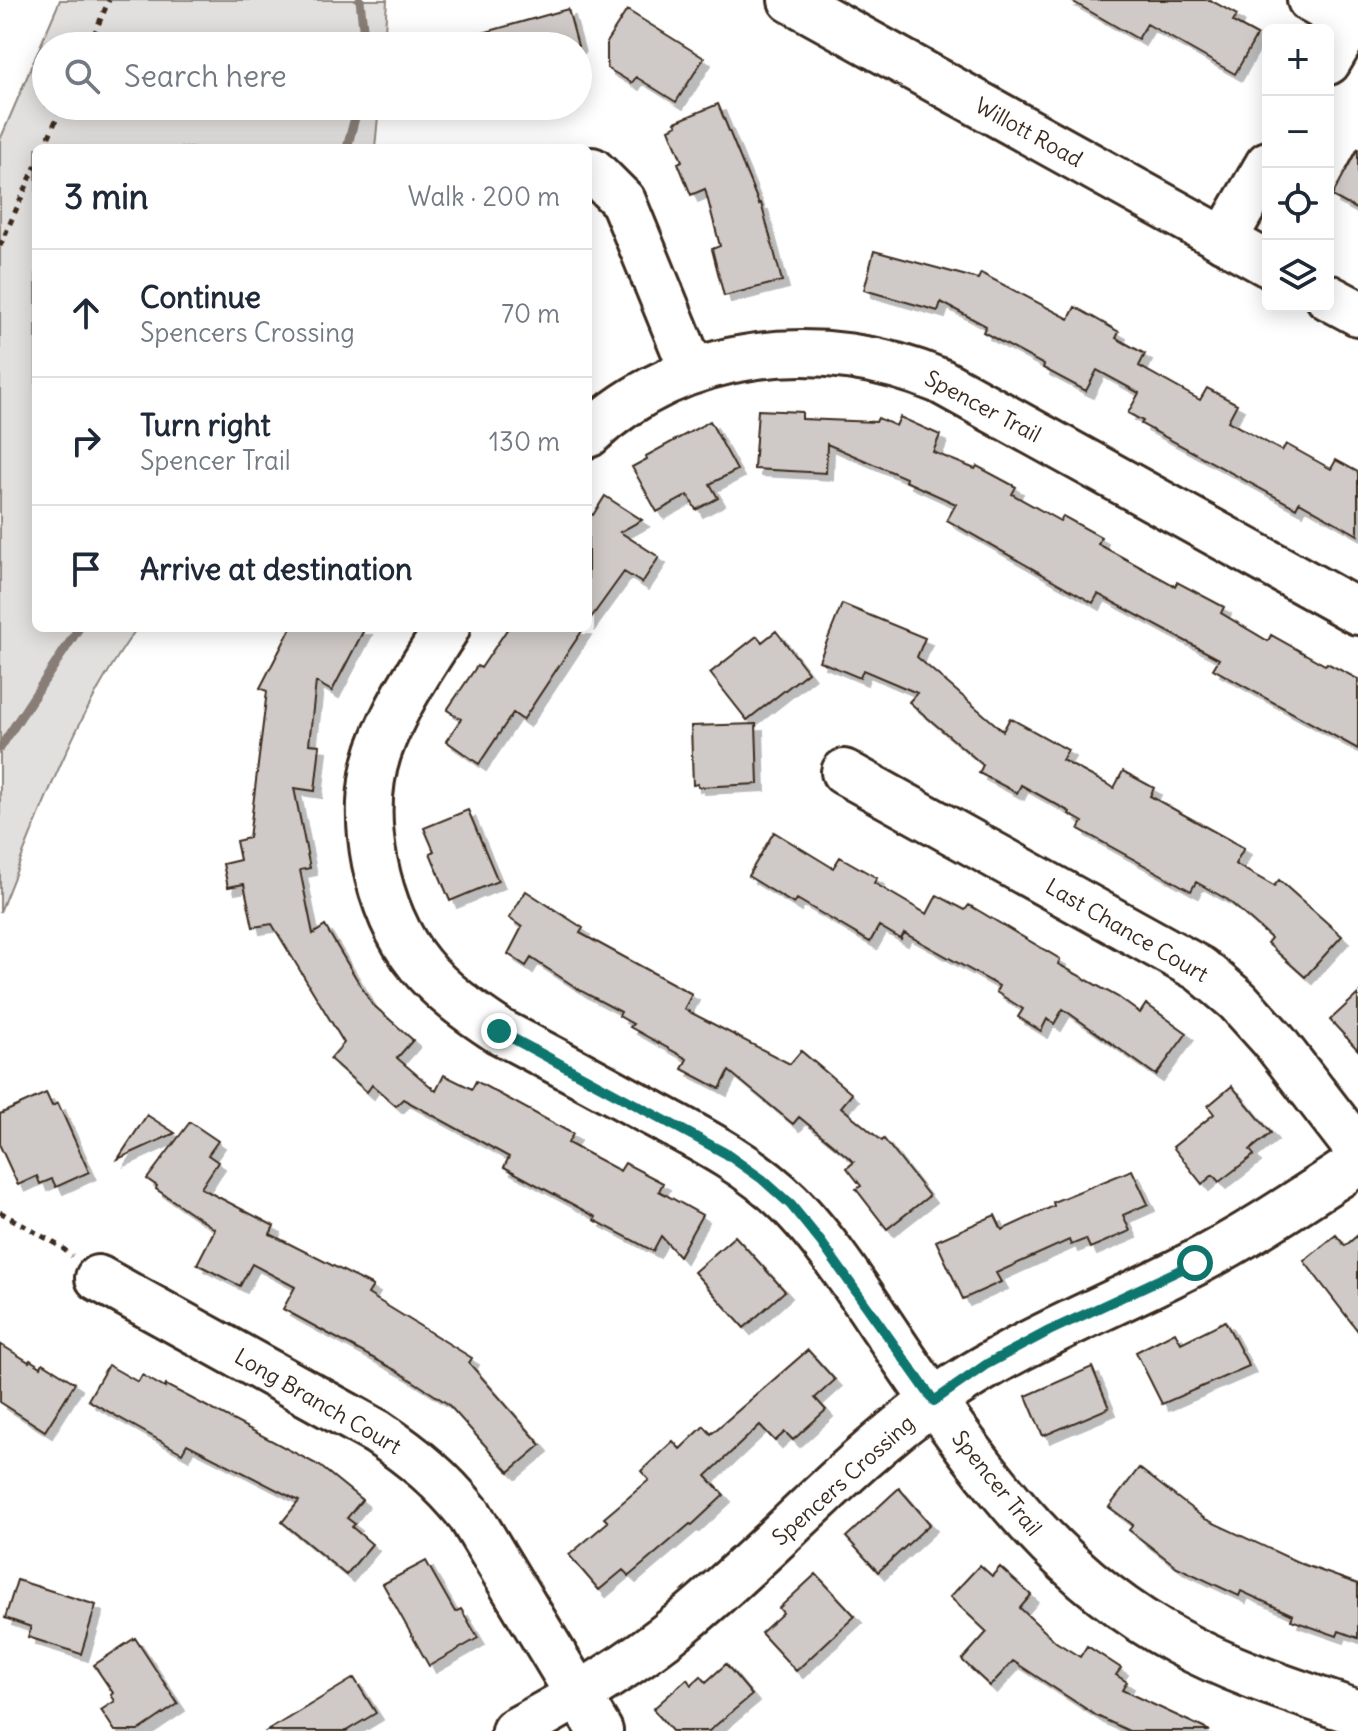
<!DOCTYPE html>
<html lang="en">
<head>
<meta charset="utf-8">
<style>
  :root { --surface:#fff; --page:#f6f6f7; --text:#1f2937; --muted:#747a83; --line:#e0e1e3 }
  body { margin:0; font-family:Delius,sans-serif; background:var(--page); color:var(--text) }
  .controls { position:absolute; right:24px; top:24px; display:grid; overflow:hidden; border-radius:12px; box-shadow:0 4px 20px #0003 }
  .controls button { width:72px; height:72px; display:grid; place-items:center; padding:0; border:0; border-bottom:2px solid var(--line); background:var(--surface); color:var(--text); font:40px sans-serif }
  .stop { position:absolute; width:24px; height:24px; margin:-18px; border:6px solid #0f766e; border-radius:50%; background:#fff }
  .stop.end { background:#0f766e; border-color:#fff; box-shadow:0 2px 8px #0008 }
  .list { margin:0; padding:0; list-style:none }
  h2 { display:flex; justify-content:space-between; align-items:center; height:104px; margin:0; padding:0 32px; font-size:34px }
  h2 small { font-size:26px; font-weight:400; color:var(--muted) }
  .list li { display:grid; grid-template-columns:52px 1fr auto; gap:24px; align-items:center; box-sizing:border-box; height:128px; padding:0 32px; border-top:2px solid var(--line) }
  .list b { display:block; font-size:30px; white-space:nowrap }
  .list p { margin:0; font-size:26px; white-space:nowrap; color:var(--muted) }
  .list em { font-size:26px; font-style:normal; color:var(--muted) }
  .icon { flex:none; width:44px; height:44px; fill:none; stroke:currentColor; stroke-width:2; stroke-linecap:round; stroke-linejoin:round }
  .map { position:relative; flex:none; width:1358px; height:1731px; overflow:hidden }
  .search { position:absolute; background:var(--surface); box-shadow:0 4px 20px #0003; left:32px; top:32px; width:560px; height:88px; display:flex; align-items:center; gap:20px; box-sizing:border-box; padding:0 28px; border-radius:44px; color:var(--muted); font-size:30px }
  .panel { position:absolute; background:var(--surface); box-shadow:0 4px 20px #0003; left:32px; top:144px; width:560px; height:488px; border-radius:12px }
  .map>svg:first-child { display:block }
  .green { fill:#e2e0de; stroke:#8e857e; stroke-width:2 }
  .lines { fill:none; stroke-linecap:round; stroke-linejoin:round }
  .stream { stroke:#887e77; stroke-width:9 }
  .building { fill:#cfcac7; stroke:#3b2a1e; stroke-width:2; filter:url(#shadow) }
  .minor-casing { stroke:#3b2a1e; stroke-width:50 }
  .major-casing { stroke:#3b2a1e; stroke-width:50 }
  .path { stroke:#3b2a1e; stroke-width:5; stroke-dasharray:6 6; stroke-linecap:butt }
  .minor { stroke:#fff; stroke-width:44 }
  .major { stroke:#fff; stroke-width:44 }
  .route { stroke:#0f766e; stroke-width:10 }
  .labels { text-anchor:middle; stroke-width:7; stroke-linejoin:round; paint-order:stroke }
  .street-label { font-size:22px; fill:#3b2a1e; stroke:#fff }
</style>
</head>
<body>
<div class="map">
<svg width="1358" height="1731" viewBox="0 0 1358 1731">
  <defs>
    <filter id="shadow"><feDropShadow dx="7" dy="7" stdDeviation="0" flood-color="#0004"/></filter>
  </defs>
  <rect width="100%" height="100%" fill="#fff"/>
  <filter id="ink" filterUnits="userSpaceOnUse"><feTurbulence type="fractalNoise" baseFrequency=".0125" numOctaves="2"/><feDisplacementMap in="SourceGraphic" scale="16" xChannelSelector="R" yChannelSelector="G"/><feConvolveMatrix kernelMatrix="1 2 1 2 8 2 1 2 1" color-interpolation-filters="sRGB"/></filter>
  <g filter="url(#ink)">
    <path class="green" d="M60,0H387L384,46H46V106H379L375,148H36V628H137C75,714 39,815 0,912V140Z"/>
    <g class="lines">
      <path class="stream" d="M360,0L365,46
        M347,148L358,106
        M0,748L79,628"/>
    </g>
    <path class="building" d="M1070,0H1210L1237,15L1233,22L1257,35L1235,74L1147,24L1138,39Z
      M568,9L578,46H462L461,39Z
      M627,10L704,58L676,102L636,77L632,83L607,68V41Z
      M718,104L759,204L761,203L782,281L724,296L712,249L720,246L705,189L691,195L678,163L682,161L669,129L677,125L675,122Z
      M1358,148V210L1332,196Z
      M874,251L978,279L981,273L1069,319L1075,307L1119,332L1116,338L1145,354L1139,366L1200,400L1207,388L1237,404L1228,421L1282,451L1286,444L1331,469L1336,460L1358,472V535L1299,502L1296,508L1141,424L1143,421L1128,413L1139,393L1097,370L1086,391L1043,368L1044,365L983,332L986,326L941,302L938,311L864,290Z
      M758,410L802,412V419L876,422L878,418L896,426L900,417L940,435L933,452L975,469L977,466L1016,487L1012,494L1060,521L1063,516L1101,537L1098,544L1175,586L1177,582L1224,607L1221,613L1268,641L1271,635L1325,665L1327,663L1358,679V749L1213,669L1219,659L1098,594L1093,603L947,520L956,504L905,481L906,478L827,444L826,473L754,469Z
      M710,421L737,470L710,484L718,498L696,510L688,495L657,512L632,467L647,459L646,456Z
      M605,496L642,520L620,532L659,557L642,583L624,572L588,622V512L593,515Z
      M842,604L925,638L917,657L1003,731L1010,718L1068,750L1062,760L1114,788L1123,771L1154,788L1150,796L1244,848L1235,864L1274,886L1279,880L1342,936L1305,977L1267,943L1271,938L1228,900L1196,882L1191,891L1079,829L1083,822L1069,814L1070,812L1021,785L1017,793L979,773L983,765L909,702L917,693L863,670L860,678L819,661Z
      M291,628H365L332,691L316,682L309,744L320,745L315,791L294,788L310,868L300,870L313,934L325,926L371,1003L413,1040L397,1058L436,1091L444,1075L472,1089L476,1081L573,1134L568,1143L620,1171L625,1163L663,1183L659,1191L702,1215L679,1256L661,1236L653,1251L594,1220L596,1217L504,1167L509,1157L403,1099L396,1106L372,1085L367,1092L330,1059L344,1043L272,924L253,927L244,884L228,887L223,864L240,860L236,841L249,838L267,691L260,688Z
      M508,628H584L523,720L513,713L479,764L446,741L461,719L447,710L477,666L481,668Z
      M776,631L808,672L747,720L710,673L757,636L762,642Z
      M756,724L758,784L698,787V784L693,785L691,726Z
      M468,810L498,881L450,901L430,853L434,851L424,828Z
      M774,832L833,868L840,857L877,878L874,883L927,914L937,895L965,910L969,905L1060,959L1058,964L1118,997L1140,1013L1146,1004L1187,1033L1156,1075L1063,1009L1054,1024L1047,1019L1041,1031L1018,1017L1023,1009L996,992L999,986L904,933L901,939L879,926L870,942L797,899L794,904L748,876Z
      M526,891L583,928L580,933L692,994L684,1009L790,1064L801,1051L852,1094L841,1107L882,1141L884,1139L929,1196L887,1229L856,1189L861,1186L847,1168L854,1162L799,1117L793,1124L729,1071L720,1089L682,1069L687,1059L630,1027L633,1024L619,1016L621,1012L583,992L531,958L526,966L508,954L522,927L509,918Z
      M1358,994V1050L1330,1020Z
      M1232,1086L1271,1133L1250,1150L1254,1155L1219,1182L1213,1175L1202,1184L1173,1147L1214,1114L1208,1106Z
      M46,1093L52,1106L58,1103L89,1172L56,1187L52,1179L40,1184L37,1176L18,1185L0,1146V1114Z
      M147,1115L175,1133L118,1159Z
      M190,1122L218,1141L208,1155L218,1162L201,1188L274,1226L270,1234L373,1286L368,1294L472,1358L469,1363L541,1445L509,1472L448,1404L399,1372L283,1309L295,1287L252,1264L240,1286L197,1264L215,1229L156,1189L157,1186L147,1179Z
      M1132,1170L1148,1204L1123,1215L1130,1231L1090,1248L1086,1239L1071,1245L1069,1240L996,1273L1001,1282L963,1299L936,1241L995,1215L1002,1230L1054,1206L1053,1202Z
      M1336,1235L1345,1246L1358,1235V1331L1304,1261Z
      M735,1236L785,1291L744,1328L694,1272Z
      M1225,1321L1249,1366L1162,1404L1136,1352L1175,1332L1181,1343Z
      M0,1344L29,1362L30,1360L41,1367L43,1363L75,1383L45,1431L0,1402Z
      M808,1350L835,1380L815,1398L826,1410L793,1440L785,1432L775,1441L760,1425L706,1476L724,1495L692,1525L690,1524L629,1576L623,1570L599,1590L569,1555L608,1522L604,1518L649,1480L641,1471L673,1441L680,1449L704,1426L711,1434Z
      M108,1365L138,1382L142,1375L165,1388L166,1385L320,1466L362,1500L347,1518L355,1524L352,1527L372,1544L346,1575L282,1522L299,1501L187,1444L182,1453L88,1400Z
      M1092,1367L1109,1408L1043,1436L1026,1396Z
      M1139,1468L1205,1519L1302,1564L1358,1584V1638L1339,1631L1337,1636L1291,1620L1293,1615L1241,1591L1239,1596L1177,1567L1129,1530L1133,1525L1109,1507Z
      M899,1488L930,1524L878,1572L846,1537Z
      M426,1561L455,1612L461,1609L478,1638L429,1666L383,1584Z
      M980,1565L992,1576L1000,1567L1031,1595L1020,1608L1056,1642L1080,1657L1087,1646L1121,1668L1116,1675L1127,1682L1122,1690L1210,1731H1129L1097,1716L1013,1661L990,1686L962,1660L987,1632L950,1597Z
      M816,1574L855,1616L796,1671L761,1633L783,1613L779,1608Z
      M17,1580L96,1605L81,1654L28,1637L31,1627L5,1618Z
      M135,1638L178,1704L138,1731H115L101,1710L115,1701L111,1695L113,1693L94,1665Z
      M726,1664L752,1695L709,1731H672L653,1709L687,1679L691,1685L701,1676L706,1682Z
      M354,1678L376,1713L346,1731H267Z"/>
    <g class="lines">
      <defs>
        <path id="minor" d="M1310,0L1351,23
          M1328,62L1358,11
          M592,170L623,201L692,370
          M1224,240L1268,164
          M588,435C682,346 823,332 940,381L1358,612
          M447,628C422,667 395,706 379,751C357,816 376,911 420,965C442,992 470,1012 499,1031C549,1057 599,1084 648,1111C698,1138 748,1163 789,1203C836,1250 879,1324 918,1379C991,1483 1063,1581 1178,1642C1235,1673 1297,1692 1358,1713
          M844,772L1200,969L1238,1001L1274,1041L1358,1150
          M98,1278L377,1432C414,1457 441,1479 469,1514L600,1731
          M514,1731C573,1699 630,1666 682,1623C769,1552 844,1465 936,1399C1016,1342 1106,1309 1193,1264C1250,1235 1304,1198 1358,1163"/>
        <path id="major" d="M791,0L1268,264
          M1328,297L1358,313"/>
      </defs>
      <use href="#minor" class="minor-casing"/>
      <use href="#major" class="major-casing"/>
      <path class="path" d="M89,46L109,0
        M44,148L62,106
        M0,246L36,165
        M0,1212L61,1247L72,1256"/>
      <use href="#minor" class="minor"/>
      <use href="#major" class="major"/>
    </g>
  </g>
  <g class="lines" filter="url(#ink)">
    <path class="route" d="M499,1031L725,1153L762,1179L791,1205L821,1242L934,1401L987,1364L1049,1331L1195,1263"/>
  </g>
  <g class="labels">
    <g class="street-label">
      <text transform="translate(1029 132) rotate(29)" y="8">Willott Road</text>
      <text transform="translate(983 406) rotate(28)" y="8">Spencer Trail</text>
      <text transform="translate(1127 930) rotate(30)" y="8">Last Chance Court</text>
      <text transform="translate(318 1401) rotate(30)" y="8">Long Branch Court</text>
      <text transform="translate(843 1480) rotate(-42)" y="8">Spencers Crossing</text>
      <text transform="translate(997 1483) rotate(51)" y="8">Spencer Trail</text>
    </g>
  </g>
</svg>
<div class="controls">
<button>+</button>
<button>−</button>
<button><svg class="icon" aria-label="locate" viewBox="0 0 24 24"><circle cx="12" cy="12" r="6"/><path d="M12 2v4M12 18v4M2 12h4M18 12h4"/></svg></button>
<button><svg class="icon" aria-label="layers" viewBox="0 0 24 24"><path d="M12 4l9 5-9 5-9-5zM3 14l9 5 9-5"/></svg></button>
</div>
<div class="stop" style="left:1195px;top:1263px"></div>
<div class="stop end" style="left:499px;top:1031px"></div>
<div class="search"><svg class="icon" aria-label="search" viewBox="0 0 24 24"><circle cx="10" cy="10" r="6"/><path d="M15 15l6 6"/></svg>Search here</div>
<section class="panel">
<h2>3 min<small>Walk · 200 m</small></h2>
<ul class="list">
<li><svg class="icon" aria-label="ahead" viewBox="0 0 24 24"><path d="M12 20V5M6 11l6-6 6 6"/></svg><div><b>Continue</b><p>Spencers Crossing</p></div><em>70 m</em></li>
<li><svg class="icon" aria-label="right" viewBox="0 0 24 24"><path d="M7 20v-9h11M14 6l5 5-5 5"/></svg><div><b>Turn right</b><p>Spencer Trail</p></div><em>130 m</em></li>
<li><svg class="icon" aria-label="arrive" viewBox="0 0 24 24"><path d="M6 21V4h12l-3 4 3 4H6"/></svg><div><b>Arrive at destination</b></div></li>
</ul>
</section>
</div>
</body>
</html>
